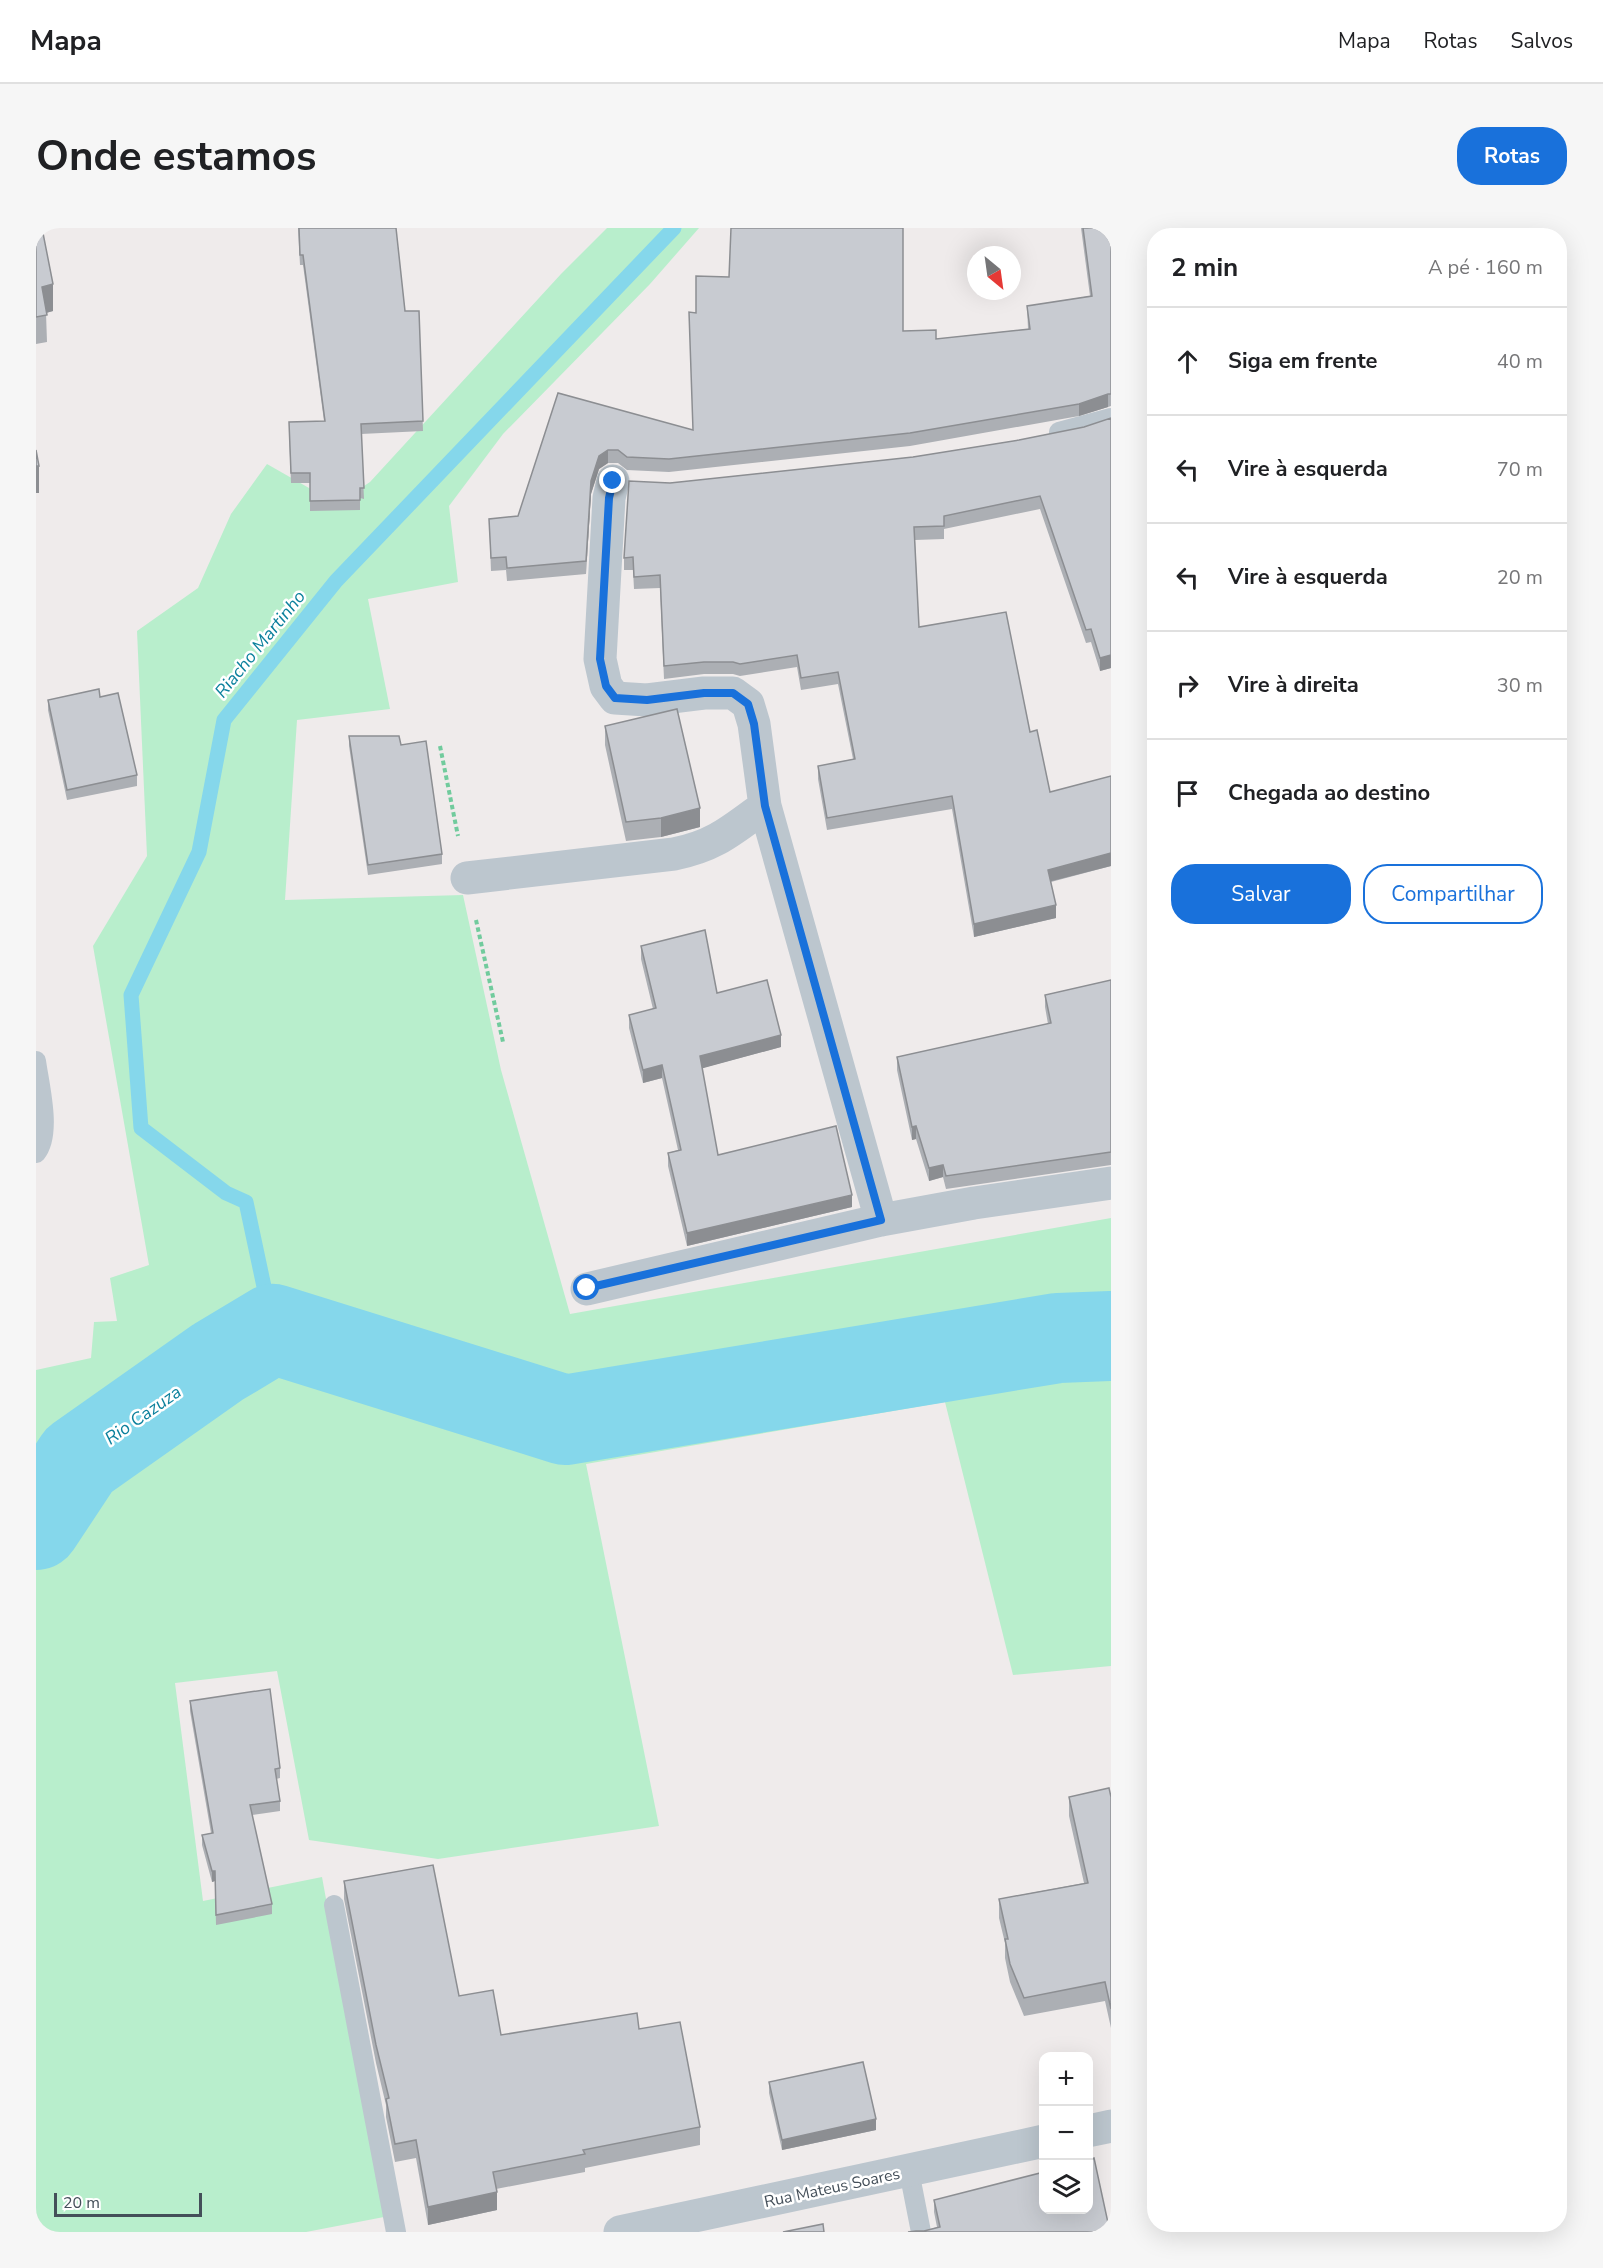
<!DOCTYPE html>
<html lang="pt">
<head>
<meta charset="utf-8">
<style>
  :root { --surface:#fff; --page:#f6f6f6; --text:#202124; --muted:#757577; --line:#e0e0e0; --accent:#1971db }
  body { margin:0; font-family:"Nunito Sans",sans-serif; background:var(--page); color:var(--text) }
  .controls { position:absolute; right:18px; bottom:18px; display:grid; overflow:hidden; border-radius:12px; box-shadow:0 6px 24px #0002 }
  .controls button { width:54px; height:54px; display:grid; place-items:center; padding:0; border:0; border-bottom:2px solid var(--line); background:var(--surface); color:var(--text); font:30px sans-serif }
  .compass { position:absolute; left:931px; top:18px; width:54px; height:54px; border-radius:50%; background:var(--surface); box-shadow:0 6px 24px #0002; rotate:151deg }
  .scale { position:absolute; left:18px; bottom:15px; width:148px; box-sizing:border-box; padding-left:6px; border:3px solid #444f59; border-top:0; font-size:16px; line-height:21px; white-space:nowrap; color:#444f59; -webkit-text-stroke:4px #fff; paint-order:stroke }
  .stop { position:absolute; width:18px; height:18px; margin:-14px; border:4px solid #1971db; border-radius:50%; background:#fff }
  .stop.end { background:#1971db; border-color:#fff; box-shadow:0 2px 6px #0008 }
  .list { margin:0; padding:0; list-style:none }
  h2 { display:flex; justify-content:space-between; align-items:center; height:78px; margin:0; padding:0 24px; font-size:26px }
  h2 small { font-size:20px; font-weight:400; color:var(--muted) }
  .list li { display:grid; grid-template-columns:39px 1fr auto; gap:18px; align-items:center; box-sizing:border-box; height:108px; padding:0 24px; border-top:2px solid var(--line) }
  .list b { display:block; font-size:22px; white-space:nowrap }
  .list em { font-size:20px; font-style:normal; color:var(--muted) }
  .actions { display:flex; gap:12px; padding:18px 24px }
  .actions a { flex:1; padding:14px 0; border:2px solid var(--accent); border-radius:24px; text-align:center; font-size:21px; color:var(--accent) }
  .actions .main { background:var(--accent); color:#fff }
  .icon { flex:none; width:33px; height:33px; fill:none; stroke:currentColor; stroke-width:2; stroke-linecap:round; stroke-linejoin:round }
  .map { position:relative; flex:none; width:1075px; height:2004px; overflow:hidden; border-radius:24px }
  header { display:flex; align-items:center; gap:36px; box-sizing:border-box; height:84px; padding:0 30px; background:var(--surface); border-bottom:2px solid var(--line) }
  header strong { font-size:28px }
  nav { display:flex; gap:33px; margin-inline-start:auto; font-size:21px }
  .intro { display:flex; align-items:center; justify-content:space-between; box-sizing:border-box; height:144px; padding:0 36px }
  h1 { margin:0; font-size:42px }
  .button { padding:15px 27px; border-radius:24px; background:var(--accent); color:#fff; font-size:21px; font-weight:700 }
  main { display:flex; gap:36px; padding:0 36px }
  aside { flex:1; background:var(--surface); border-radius:24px; box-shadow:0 6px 24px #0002 }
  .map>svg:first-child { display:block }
  .grass { fill:#b8eecc }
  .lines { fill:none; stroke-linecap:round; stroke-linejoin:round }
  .stream { stroke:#85d7eb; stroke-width:15 }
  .river { stroke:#85d7eb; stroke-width:90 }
  .path { stroke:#71cb9d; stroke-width:4; stroke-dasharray:4.5 3; stroke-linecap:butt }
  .service { stroke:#bcc6ce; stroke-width:20 }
  .minor { stroke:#bcc6ce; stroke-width:33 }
  .wall { fill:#acafb4 }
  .shaded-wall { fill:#8c8e92 }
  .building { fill:#c8cbd1; stroke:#8c8e92; stroke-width:1.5 }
  .route { stroke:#1971db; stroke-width:8 }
  .labels { text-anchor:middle; stroke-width:5; stroke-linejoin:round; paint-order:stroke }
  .street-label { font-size:16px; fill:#444f59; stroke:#fff }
  .water-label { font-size:18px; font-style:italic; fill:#0c819d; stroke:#fff }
</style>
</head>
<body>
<header>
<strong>Mapa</strong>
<nav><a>Mapa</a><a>Rotas</a><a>Salvos</a></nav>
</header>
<div class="intro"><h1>Onde estamos</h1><a class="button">Rotas</a></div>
<main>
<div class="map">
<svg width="1075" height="2004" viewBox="0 0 1075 2004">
  <rect width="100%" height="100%" fill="#efebeb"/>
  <path class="grass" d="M571,0H663L614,56L467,206L413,278L422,354L332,371L354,481L261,492L249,672L427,667L465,842L534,1086L1075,990V1438L977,1447L909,1174L550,1236L623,1598L402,1631L273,1612L241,1443L139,1455L167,1673L286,1649L348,1989L270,2004H0V1142L55,1130L58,1094L81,1093L74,1050L113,1037L57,718L111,628L101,403L162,360L195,286L231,236L301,276L334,254L525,46Z"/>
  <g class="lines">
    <path class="stream" d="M237,1101L210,974L190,965L105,900L95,767L163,624L188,492L300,353L638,0"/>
    <path class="river" d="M0,1297L43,1232L182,1134L237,1101L529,1192L1022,1110L1075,1108"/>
    <path class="path" d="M404,518L422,608
      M440,692L467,814"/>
    <path class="service" d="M1023,204L1075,190
      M0,833C3,856 16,906 0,925
      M298,1677L360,2004
      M873,1943L885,2004"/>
    <path class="minor" d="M577,253L573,270L564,431L570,458L579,470L611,472L668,465H697L712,476L718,496L729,578L845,992
      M431,650L638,626C679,618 696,602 729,578
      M551,1061L845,992L938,975L1075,955
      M1052,1903L1075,1898
      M584,2004L1008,1913"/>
  </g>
  <path class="wall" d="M0,0L17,83L10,85L11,114L0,116Z
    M262,0H360L369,83H383L387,203L325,206L328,271L324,270V282L274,283V255H255L253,204L288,193L267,37H264Z
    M1045,0H1075V178L1072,179L1043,188L874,218L633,244L591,242L582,235H572L563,241L555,266L550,346L471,353L470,342L455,343L453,291L482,288L522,165L656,202L867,103L900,111L992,101L991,78L1054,68Z
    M1075,190V440L1064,443L1055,414L1050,415L1004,281L908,301V311L879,312L883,399L994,504L1014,564L1075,548V638L1015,654L1020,690L938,709L916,581L791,602L782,551V538L817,531L802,456L765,462L761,439L704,448L697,446H668L628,451L624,360L598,361L597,342H588V330L634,255L877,229L983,212L1048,199Z
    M64,469L101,547V558L31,572L12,482V472Z
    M569,498L664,599L625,609L590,613L569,517Z
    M313,508L365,517L406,626V636L332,647L313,518Z
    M605,718L681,765L745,819L666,840L682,927L816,979L651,1018L632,938V925L642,922L626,850L607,855L593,800V787L617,781L605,731Z
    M1075,752V937L910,961L907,949L893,953L880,911L876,912L861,842V829L1012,796L1009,779V767Z
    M154,1473L244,1540V1550L240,1551L244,1573V1583L216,1587L236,1676V1686L180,1697L179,1653L176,1654L166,1617V1607L175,1605L154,1483Z
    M1033,1569H1075V1800L1069,1773L988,1788L974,1754L969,1730V1715L963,1690V1671L1048,1655L1033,1588Z
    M308,1653L423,1768L465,1807L603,1801L664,1899V1917L549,1940V1944L460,1961L461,1982L392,1997L380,1930L359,1934L350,1889V1877L340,1835L308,1671Z
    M733,1854L840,1902L746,1922L733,1865Z
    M898,1972L1074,2004L888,2003L901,1999L898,1984Z"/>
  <path class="shaded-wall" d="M17,56V83L6,86V59Z
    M1072,166V179L1043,188V176Z
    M572,222V235L563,241L555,266L550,346L555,253L563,228Z
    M0,238H3V265H0Z
    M1075,427V440L1064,443V430Z
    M664,580V599L625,609V590Z
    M1075,625V638L1012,654V642Z
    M1020,677V690L938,709V696Z
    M745,807V819L664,841V828Z
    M626,837V850L607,855V842Z
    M880,898V911L876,912V899Z
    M907,937V949L893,953V940Z
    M816,967V979L651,1018V1005Z
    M176,1643H179V1653L176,1654Z
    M840,1891V1902L746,1922V1912Z
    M461,1964V1982L392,1997V1979Z"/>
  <path class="building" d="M0,0H6L17,56L6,59L11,87L0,89Z
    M263,0H360L369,83H383L387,193L325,196L328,260H324V272L274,273V245H255L253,194L289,193L267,27H264Z
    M695,0H867V103L900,102V111L994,101L991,78L1056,68L1047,0H1075V166H1072L1043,176L874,205L633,231L591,229L582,222H572L563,228L555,253L550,333L471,340L470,329L455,330L453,291L482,288L522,165L657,202L653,84L660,85V48L693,49Z
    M1075,190V427L1064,430L1055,401L1050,402L1004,268L908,288V298L878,299L883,399L970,384L994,504L1001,502L1014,564L1075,548V625L1012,642L1020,677L938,696L916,568L791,590L782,538L819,531L802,444L765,450L761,427L704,436L697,434H668L628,438L624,347L598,349L597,329L588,330L593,253L634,255L877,229L983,212L1048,199Z
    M0,222L3,238H0Z
    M63,461L64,469L82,465L101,547L31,562L12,472Z
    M641,481L664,580L625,590L590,594L569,498Z
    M313,508H363L365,517L390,513L406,626L332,637Z
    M669,702L681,765L731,752L745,807L664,828L682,927L800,898L816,967L651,1005L632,925L645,922L626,837L607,842L593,787L620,780L605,718Z
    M1075,752V924L910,948L907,937L893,940L880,898L876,899L861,829L1015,795L1009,767Z
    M234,1461L244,1540L239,1541L244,1573L214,1577L236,1676L180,1687L179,1643H176L166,1607L177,1605L154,1473Z
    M1073,1560L1075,1569V1781L1069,1754L988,1770L974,1736L969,1711H972L963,1671L1052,1655L1033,1569Z
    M397,1637L423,1768L457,1762L465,1807L601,1785L603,1801L644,1794L664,1899L547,1922L549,1926L457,1944L461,1964L392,1979L380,1912L359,1916L350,1871L353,1870L340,1817L308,1653Z
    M827,1834L840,1891L746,1912L733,1854Z
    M1058,1930L1074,2004H872L880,2003H888L904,1999L898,1972L1008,1944V1982H1053V1932Z
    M787,1996L788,2004H747Z"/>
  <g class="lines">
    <path class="route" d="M551,1060L845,992L729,578L718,496L712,476L697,465H668L611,472L579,470L570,458L564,431L573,270L577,253"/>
  </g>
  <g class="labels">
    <g class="street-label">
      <text transform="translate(796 1959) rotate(-12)" y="6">Rua Mateus Soares</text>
    </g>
    <g class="water-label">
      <text transform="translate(224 416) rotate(-51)" y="6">Riacho Martinho</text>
      <text transform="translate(107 1187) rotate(-35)" y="6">Rio Cazuza</text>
    </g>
  </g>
</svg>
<div class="controls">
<button>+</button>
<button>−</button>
<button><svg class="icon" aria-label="layers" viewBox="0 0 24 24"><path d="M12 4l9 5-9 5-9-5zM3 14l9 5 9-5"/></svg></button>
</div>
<svg class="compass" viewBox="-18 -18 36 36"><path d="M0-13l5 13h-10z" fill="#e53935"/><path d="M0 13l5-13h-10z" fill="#757577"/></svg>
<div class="scale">20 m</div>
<div class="stop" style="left:551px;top:1060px"></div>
<div class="stop end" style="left:577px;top:253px"></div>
</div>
<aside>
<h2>2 min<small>A pé · 160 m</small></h2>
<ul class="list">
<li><svg class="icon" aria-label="ahead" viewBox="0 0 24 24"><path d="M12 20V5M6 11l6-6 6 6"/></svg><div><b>Siga em frente</b></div><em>40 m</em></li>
<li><svg class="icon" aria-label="left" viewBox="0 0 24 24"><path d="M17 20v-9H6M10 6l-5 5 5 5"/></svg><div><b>Vire à esquerda</b></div><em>70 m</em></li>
<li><svg class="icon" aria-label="left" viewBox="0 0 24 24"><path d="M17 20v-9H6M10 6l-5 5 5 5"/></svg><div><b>Vire à esquerda</b></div><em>20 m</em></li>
<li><svg class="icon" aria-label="right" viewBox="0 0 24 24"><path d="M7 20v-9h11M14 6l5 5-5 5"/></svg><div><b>Vire à direita</b></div><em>30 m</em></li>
<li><svg class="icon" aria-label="arrive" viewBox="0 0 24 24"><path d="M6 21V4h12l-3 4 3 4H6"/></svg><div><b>Chegada ao destino</b></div></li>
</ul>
<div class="actions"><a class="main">Salvar</a><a>Compartilhar</a></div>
</aside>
</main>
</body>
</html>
